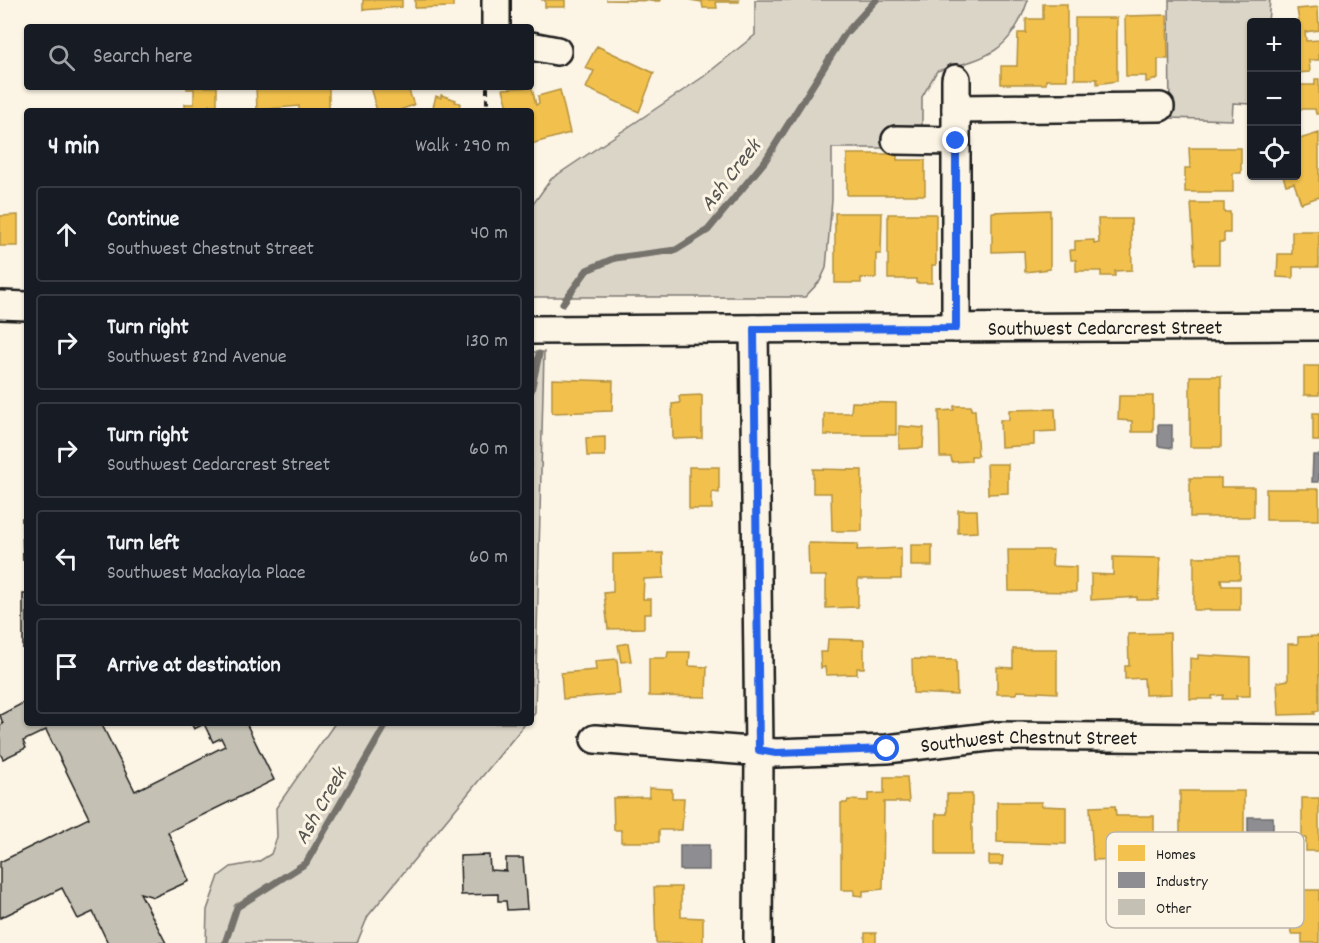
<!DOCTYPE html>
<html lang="en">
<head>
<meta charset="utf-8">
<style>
  :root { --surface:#171b24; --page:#20242c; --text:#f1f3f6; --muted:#9ea1a6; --line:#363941 }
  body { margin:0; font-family:Dekko,sans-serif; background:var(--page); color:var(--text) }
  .controls { position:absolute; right:18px; top:18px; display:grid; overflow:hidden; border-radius:6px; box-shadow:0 2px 4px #0004 }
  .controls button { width:54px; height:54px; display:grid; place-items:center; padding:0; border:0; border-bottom:2px solid var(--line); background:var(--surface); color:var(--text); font:30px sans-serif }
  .stop { position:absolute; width:18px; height:18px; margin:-14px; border:4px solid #2563eb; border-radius:50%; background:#fff }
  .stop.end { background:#2563eb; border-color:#fff; box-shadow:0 2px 6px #0008 }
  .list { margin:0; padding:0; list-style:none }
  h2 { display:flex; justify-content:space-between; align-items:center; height:78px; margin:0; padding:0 24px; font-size:26px }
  h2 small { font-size:20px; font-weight:400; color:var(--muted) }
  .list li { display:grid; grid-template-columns:39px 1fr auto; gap:18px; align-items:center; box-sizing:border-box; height:96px; margin:0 12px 12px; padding:0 12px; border:2px solid var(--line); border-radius:6px }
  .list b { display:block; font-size:22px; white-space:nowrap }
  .list p { margin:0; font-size:20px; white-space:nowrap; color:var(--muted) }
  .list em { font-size:20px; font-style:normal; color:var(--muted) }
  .icon { flex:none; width:33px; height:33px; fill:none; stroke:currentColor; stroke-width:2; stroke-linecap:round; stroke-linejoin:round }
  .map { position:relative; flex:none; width:1319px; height:943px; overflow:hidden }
  .search { position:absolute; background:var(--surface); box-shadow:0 2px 4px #0004; left:24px; top:24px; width:510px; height:66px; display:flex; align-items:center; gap:15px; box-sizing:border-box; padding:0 21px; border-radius:6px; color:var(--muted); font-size:22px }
  .panel { position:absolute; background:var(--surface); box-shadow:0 2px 4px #0004; left:24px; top:108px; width:510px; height:618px; border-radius:6px }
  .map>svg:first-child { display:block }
  .green { fill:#dbd5c8; stroke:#7c7872; stroke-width:1.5 }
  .homes { fill:#f2c14e; stroke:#b2903f; stroke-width:1.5 }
  .industry { fill:#8d8d92; stroke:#6b6b6f; stroke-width:1.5 }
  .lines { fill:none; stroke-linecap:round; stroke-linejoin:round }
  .stream { stroke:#75726c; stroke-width:7 }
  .building { fill:#c4c0b3; stroke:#1c1c1c; stroke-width:1.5 }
  .minor-casing { stroke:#1c1c1c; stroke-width:32 }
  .path { stroke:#1c1c1c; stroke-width:4; stroke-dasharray:6 4.5; stroke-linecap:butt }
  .minor { stroke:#fcf5e5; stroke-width:27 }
  .route { stroke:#2563eb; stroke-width:8 }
  .labels { text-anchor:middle; stroke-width:6; stroke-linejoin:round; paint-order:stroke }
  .street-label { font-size:21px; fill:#1c1c1c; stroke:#fcf5e5 }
  .water-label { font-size:22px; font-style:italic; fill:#575551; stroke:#fcf5e5 }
  .key { fill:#fcf5e5; stroke:#b9b4a9; stroke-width:1.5 }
  .key-label { font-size:16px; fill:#1c1c1c }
</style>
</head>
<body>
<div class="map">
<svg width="1319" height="943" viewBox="0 0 1319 943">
  <rect width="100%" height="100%" fill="#fcf5e5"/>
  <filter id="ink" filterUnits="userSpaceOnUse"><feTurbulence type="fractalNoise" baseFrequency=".0167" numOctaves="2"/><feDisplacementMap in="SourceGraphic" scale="12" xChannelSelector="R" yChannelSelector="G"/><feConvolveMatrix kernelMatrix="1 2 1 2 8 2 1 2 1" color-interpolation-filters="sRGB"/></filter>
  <g filter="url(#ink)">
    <path class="green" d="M755,0H1028C1011,53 986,58 937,71L922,97V128L895,148H832V200L826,268L820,281L805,297H531V207L551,179L703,77L755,35Z
      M1169,0H1270L1268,22H1252L1251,104L1233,103L1232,120L1170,118Z
      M531,352H544L535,713L531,718Z
      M335,723H526L368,916L357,943H206L207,910L219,876L231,867L258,862L271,854L277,837L276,808Z"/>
    <path class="homes" d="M363,0H402V7L363,10Z
      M415,0H453V7L415,8Z
      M541,0H565V7H545V0Z
      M606,0H660V1Z
      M690,0H739V2H716L717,8H703L702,2Z
      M1043,4H1067V80H1046V84H1001V66H1017L1018,33H1026V19H1043Z
      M1318,7L1319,30L1305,32L1306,41L1319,40V60H1309L1310,72L1296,73V28L1300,27L1297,9Z
      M1167,15L1168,59H1158V79L1146,82V76H1126L1125,16Z
      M1075,18H1117V81L1097,84V79H1075Z
      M597,46L654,73L639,112L586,88L594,71L585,68Z
      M1315,79H1319V114H1316L1315,109H1296V85H1315Z
      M531,84L536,105L539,103L538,96L560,90L570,133L531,144V111H509L503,89L531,87Z
      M187,87H217V105H209V111H185V104H194V89H187Z
      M256,87H329V111H299V106L257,110Z
      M370,87H412L408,88L414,105L397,111H377Z
      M441,95L456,100L455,102L460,103L459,111H432L436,96L441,98Z
      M1319,133V197L1301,203L1294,183L1286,185L1283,176H1296V140Z
      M1189,148H1241V173H1233V192H1185V168H1190Z
      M847,154H897V160H925V195H847Z
      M1191,203H1224V212H1230V233H1224V242H1219V264H1195Z
      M1050,210V269L1025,272L1024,251L992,252V212Z
      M835,213H882L881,254H876V278H861V283H835Z
      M888,214H936V265H932V283H916V279H888Z
      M18,215V246H0V216Z
      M1098,219H1131L1132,270L1115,271V276H1101V271H1076V260H1071L1070,250H1075V241L1094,240V244L1099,243Z
      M1292,231H1319V267H1293V278L1277,277L1278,254H1292Z
      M1304,366H1319V395H1304Z
      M1190,376H1221V447H1190Z
      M552,379L613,381L612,411L552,413Z
      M702,395V438L673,439L672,404L680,403L679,396Z
      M1119,396H1153V432H1132V421L1118,420Z
      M852,402L896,403V435H824V413H851Z
      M954,406H971V410H975L978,456H971V461L952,462L951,457H940L939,411L954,410Z
      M1055,409L1056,431L1034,432V445L1001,447L1000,420H1009V410Z
      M1313,413H1319V441H1313Z
      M899,426L924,428L923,448L899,449Z
      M605,437V456H587L586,438Z
      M987,464H1008V493L988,494Z
      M689,467H719V493L712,492V509H689Z
      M813,469L862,470V531H832L831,493H813Z
      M1190,478H1221V487H1254V517H1190Z
      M1266,489H1319V520H1266Z
      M958,510H977L978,532L958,533Z
      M808,543L858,544L857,550L901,548V579H858V607L826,608V576H809Z
      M911,545H932V566H911Z
      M1008,550H1053L1052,566L1076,567V592L1009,591Z
      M663,553L664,578L644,579L643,599H651V614H644V628L608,629L604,593L613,592V554Z
      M1240,556V579H1221L1222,586H1240V610H1194V557Z
      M1113,557L1160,558L1158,600H1137V597L1091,600V574L1113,575Z
      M1170,633L1171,694L1145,695L1144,678L1125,679V666H1129L1128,634Z
      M1319,636V711L1314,712L1315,714L1279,715L1277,682L1288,680V644H1298V637Z
      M828,639L864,640V668H857V674L826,675L825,667L821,668L820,652H827Z
      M628,643L631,661L621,662L618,645Z
      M1013,649H1057V693L1017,691L1016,694H997V667L1013,668Z
      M668,652H690L689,666L707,667L706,697L649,696V658H667Z
      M1198,655L1250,658V696H1236L1237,699H1222L1223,695L1212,696V699H1190V658L1198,659Z
      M617,659L620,694L563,699L561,673L596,670L595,661Z
      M912,659L956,660L957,695L913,693Z
      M884,777H907L909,802H884L883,889L863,891V896L854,895V890H841V803H847L848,800L868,801V794L884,793Z
      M649,788L672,789V798H684L682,830H659V842H621V830H614L613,798L649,797Z
      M1180,791H1244V843H1201V850H1180Z
      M947,794H972V855H936V814H947Z
      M1302,798H1319V851H1306V838H1302Z
      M997,802H1042L1041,806L1066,807V844L997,842Z
      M1115,806L1116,816H1154V848H1120V859L1093,860L1090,807Z
      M989,856H1003L1002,865H989Z
      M654,887H681V917L703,918V943H656Z
      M1295,890H1319V943H1302V934H1291L1289,907L1295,906Z
      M865,933H876V943H865Z"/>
    <path class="industry" d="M1158,425H1172V448L1158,446Z
      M1313,455H1319V482H1312Z
      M1248,817H1273V844H1248Z
      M680,845H709V870H680Z"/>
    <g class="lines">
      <path class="stream" d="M563,303L587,270L615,258L676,250L708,230L765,161L845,34L876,0
        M531,391L539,354
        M225,943L237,907L306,863L387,723"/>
    </g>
    <path class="building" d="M22,518H27V559L23,560Z
      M23,594H27V649H23Z
      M27,701V723H101L135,791L225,746L221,738L213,742L204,724L194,729L191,723H246L274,780L168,832L189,881L154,897L140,893L166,943H108L93,912L78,919L62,888L0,918V862L89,818L46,730L23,741L26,748L3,759L0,753V726L3,724L0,715Z
      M489,855L490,870L506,871V858H523L527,909L507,910L506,901H498V894L461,895L460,856Z"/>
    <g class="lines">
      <defs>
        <g id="minor">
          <path d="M496,27V0"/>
          <path d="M531,46L557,51"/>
          <path d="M956,79V328"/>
          <path d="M956,109L1160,107"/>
          <path d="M896,140L956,141"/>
          <path d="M0,305L27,306"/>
          <path d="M754,329L759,750L758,943"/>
          <path id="s1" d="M531,330L1319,326"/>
          <path id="s2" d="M595,739L776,753L887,749L997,736L1319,739"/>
        </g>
      </defs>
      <use href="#minor" class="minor-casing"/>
      <path class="path" d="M487,87V111"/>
      <use href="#minor" class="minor"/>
    </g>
  </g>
  <g class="lines" filter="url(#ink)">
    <path class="route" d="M887,749L776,753L759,750L754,329L956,328V141"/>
  </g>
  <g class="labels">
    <g class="street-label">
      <text dy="7" stroke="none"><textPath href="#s1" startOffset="574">Southwest Cedarcrest Street</textPath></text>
      <text dy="7" stroke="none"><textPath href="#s2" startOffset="435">Southwest Chestnut Street</textPath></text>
    </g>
    <g class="water-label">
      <text transform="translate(729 174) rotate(-52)" y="8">Ash Creek</text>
      <text transform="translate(319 805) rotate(-60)" y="8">Ash Creek</text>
    </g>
  </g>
  <rect x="1106" y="832" width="198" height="96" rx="9" class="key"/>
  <rect x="1118" y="845" width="27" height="16" fill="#f2c14e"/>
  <rect x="1118" y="872" width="27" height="16" fill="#8d8d92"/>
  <rect x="1118" y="899" width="27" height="16" fill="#c4c0b3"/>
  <g class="key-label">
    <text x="1156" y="859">Homes</text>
    <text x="1156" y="886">Industry</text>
    <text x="1156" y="913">Other</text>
  </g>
</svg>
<div class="controls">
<button>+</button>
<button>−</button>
<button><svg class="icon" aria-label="locate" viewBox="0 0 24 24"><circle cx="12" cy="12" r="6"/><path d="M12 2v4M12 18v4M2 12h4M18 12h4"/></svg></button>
</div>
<div class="stop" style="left:887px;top:749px"></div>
<div class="stop end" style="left:956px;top:141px"></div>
<div class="search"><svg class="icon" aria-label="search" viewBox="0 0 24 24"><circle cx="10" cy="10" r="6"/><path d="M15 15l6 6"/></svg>Search here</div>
<section class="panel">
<h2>4 min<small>Walk · 290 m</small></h2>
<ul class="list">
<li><svg class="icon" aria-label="ahead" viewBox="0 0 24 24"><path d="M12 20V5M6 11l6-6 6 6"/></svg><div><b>Continue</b><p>Southwest Chestnut Street</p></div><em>40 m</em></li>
<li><svg class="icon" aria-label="right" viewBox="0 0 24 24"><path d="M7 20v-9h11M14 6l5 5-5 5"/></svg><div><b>Turn right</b><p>Southwest 82nd Avenue</p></div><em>130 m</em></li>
<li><svg class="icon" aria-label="right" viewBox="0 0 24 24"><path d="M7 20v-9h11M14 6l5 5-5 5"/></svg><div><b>Turn right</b><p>Southwest Cedarcrest Street</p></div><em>60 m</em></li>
<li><svg class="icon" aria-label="left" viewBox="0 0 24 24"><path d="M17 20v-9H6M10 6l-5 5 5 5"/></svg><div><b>Turn left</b><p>Southwest Mackayla Place</p></div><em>60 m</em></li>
<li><svg class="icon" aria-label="arrive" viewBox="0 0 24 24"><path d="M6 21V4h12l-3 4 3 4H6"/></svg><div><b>Arrive at destination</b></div></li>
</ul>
</section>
</div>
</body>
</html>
